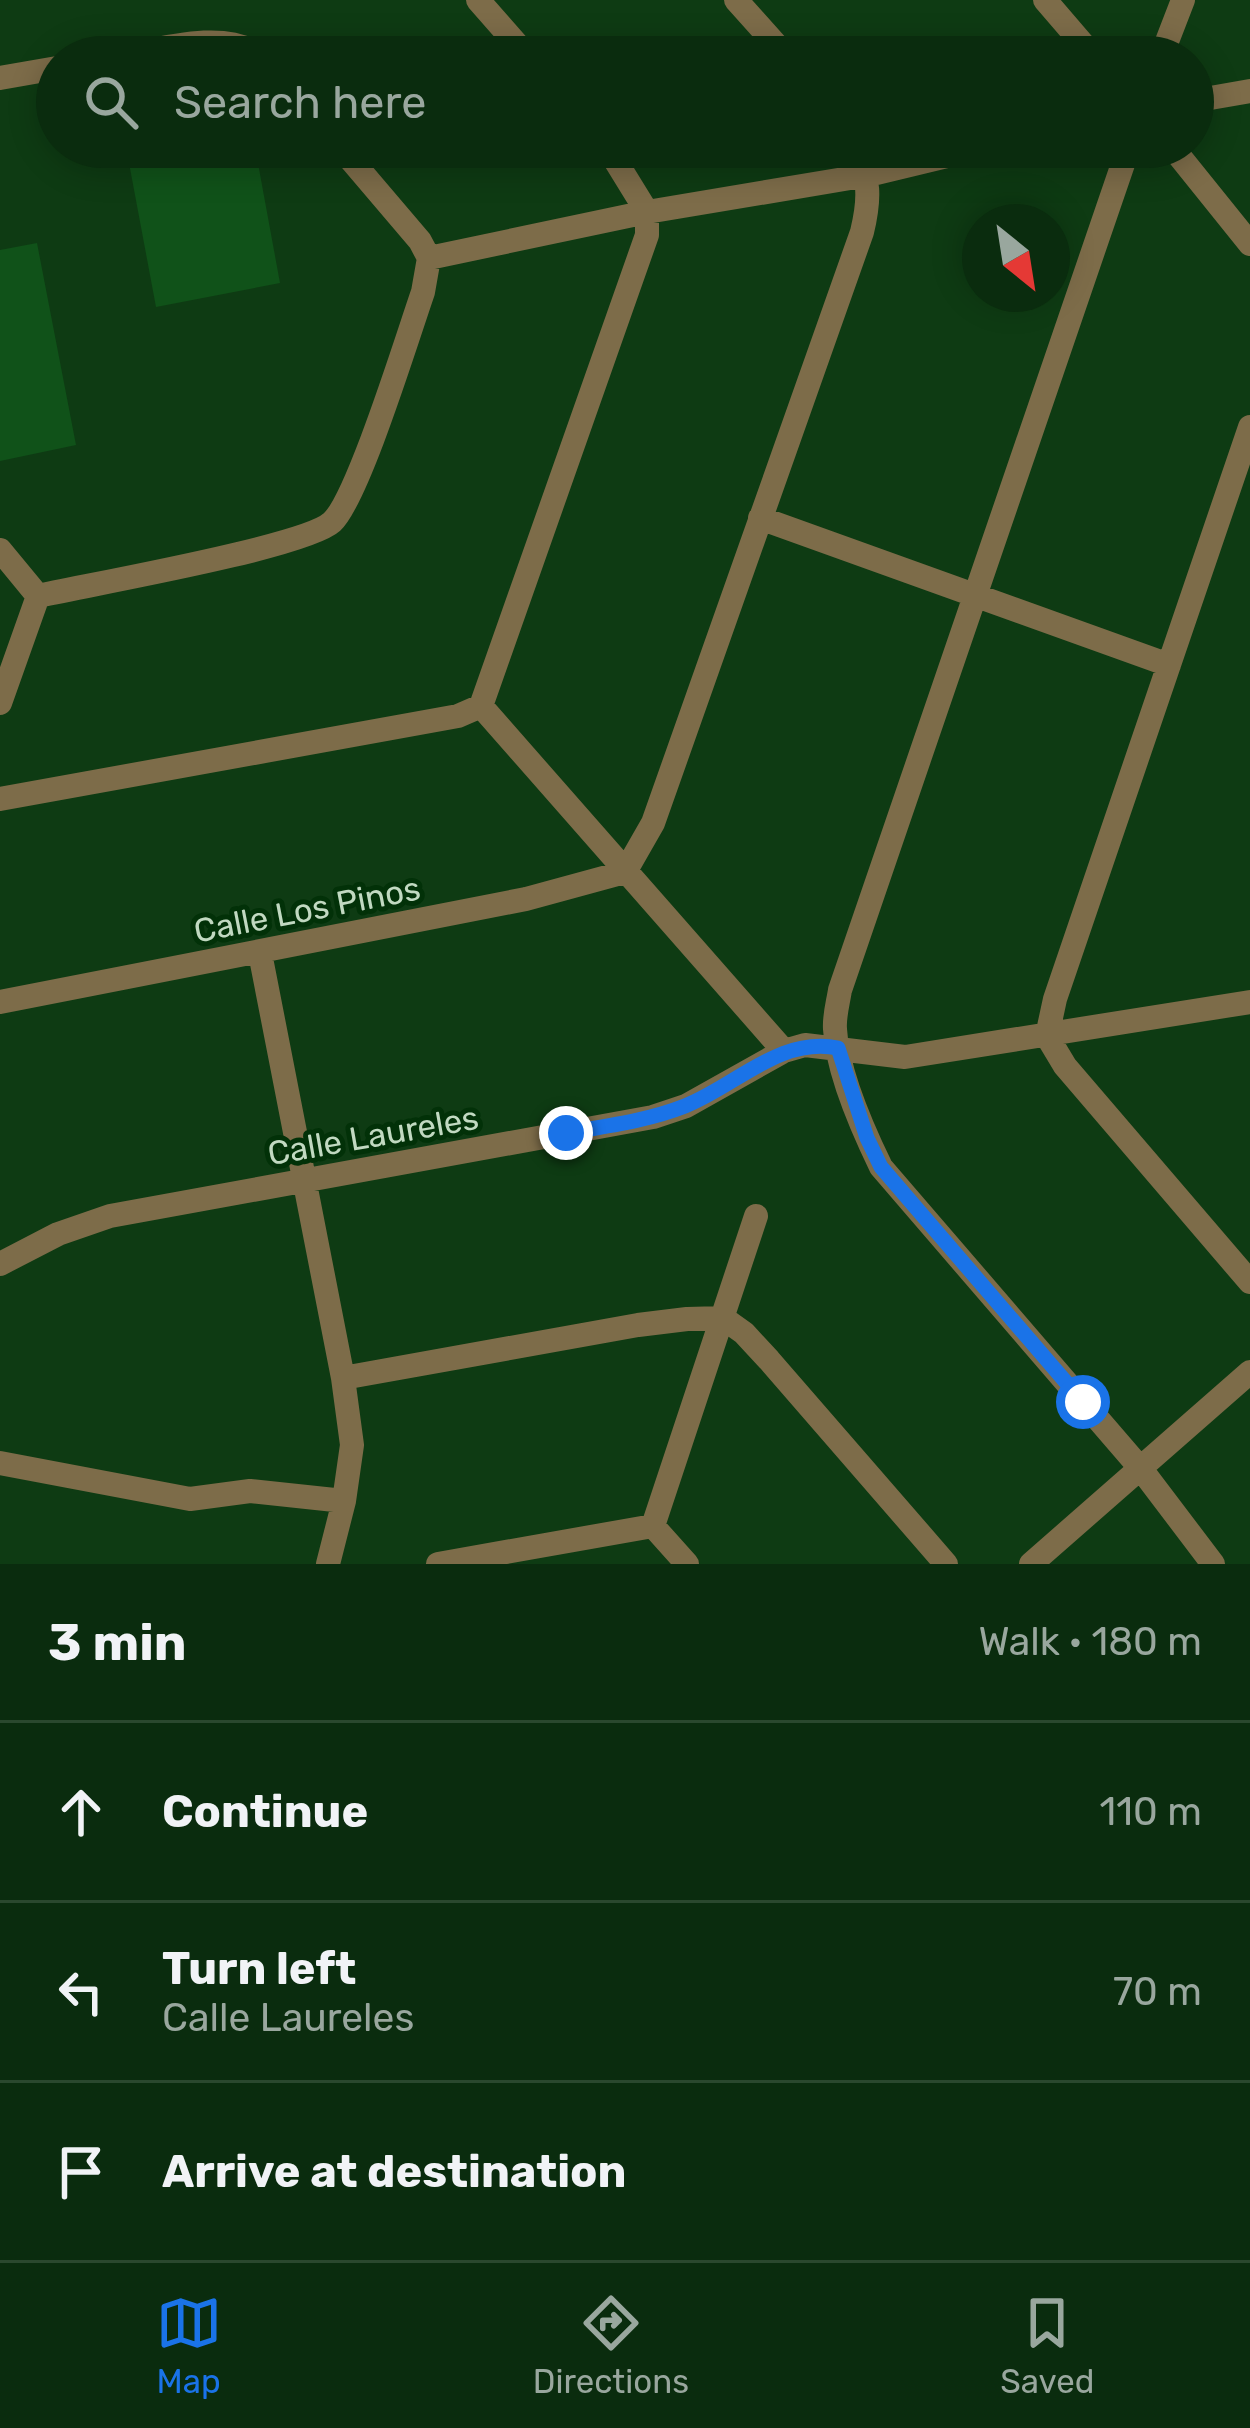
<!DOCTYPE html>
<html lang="en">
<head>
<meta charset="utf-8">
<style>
  :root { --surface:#0a2c0e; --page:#133417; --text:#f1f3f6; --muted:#99a79e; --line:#2a482e; --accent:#1a73e8 }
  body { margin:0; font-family:Rubik,sans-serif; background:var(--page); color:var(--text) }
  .compass { position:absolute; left:962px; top:204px; width:108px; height:108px; border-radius:50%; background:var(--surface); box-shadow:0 6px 30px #0003; rotate:150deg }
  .stop { position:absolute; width:36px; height:36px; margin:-27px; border:9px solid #1a73e8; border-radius:50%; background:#fff }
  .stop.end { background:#1a73e8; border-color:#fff; box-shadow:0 3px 12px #0008 }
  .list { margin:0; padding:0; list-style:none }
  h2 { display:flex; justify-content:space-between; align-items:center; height:156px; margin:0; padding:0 48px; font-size:51px }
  h2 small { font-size:39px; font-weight:400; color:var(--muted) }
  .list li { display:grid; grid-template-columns:78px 1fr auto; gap:36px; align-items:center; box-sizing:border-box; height:180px; padding:0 48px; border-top:3px solid var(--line) }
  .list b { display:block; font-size:45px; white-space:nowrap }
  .list p { margin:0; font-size:39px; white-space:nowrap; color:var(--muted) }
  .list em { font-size:39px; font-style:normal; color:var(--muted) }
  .icon { flex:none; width:66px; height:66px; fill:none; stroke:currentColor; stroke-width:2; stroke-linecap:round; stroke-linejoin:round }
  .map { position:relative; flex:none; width:1250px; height:1564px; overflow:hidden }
  .search { position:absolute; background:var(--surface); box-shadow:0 6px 30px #0003; left:36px; right:36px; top:36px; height:132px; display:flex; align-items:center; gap:30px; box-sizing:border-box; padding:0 42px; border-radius:66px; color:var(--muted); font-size:45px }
  .sheet { height:696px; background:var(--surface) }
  nav { display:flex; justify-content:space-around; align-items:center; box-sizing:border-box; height:168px; border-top:3px solid var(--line); background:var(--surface); font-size:33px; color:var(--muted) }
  nav a { display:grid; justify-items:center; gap:6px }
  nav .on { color:var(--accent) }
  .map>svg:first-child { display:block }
  .green { fill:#105219 }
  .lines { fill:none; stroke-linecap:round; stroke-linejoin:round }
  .minor { stroke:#7d6c49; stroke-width:24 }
  .route { stroke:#1a73e8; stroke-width:15 }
  .labels { text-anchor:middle; stroke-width:10; stroke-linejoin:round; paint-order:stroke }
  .street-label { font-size:33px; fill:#c1d9c1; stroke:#023108 }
</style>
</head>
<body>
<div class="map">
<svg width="1250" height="1564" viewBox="0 0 1250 1564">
  <rect width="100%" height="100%" fill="#0e3b13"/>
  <path class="green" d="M126,147H255L280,283L156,307Z
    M37,243L76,445L0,461V250Z"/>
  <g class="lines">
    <path class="minor" d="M478,0L528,57
      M736,0L787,57
      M1045,0L1094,57
      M119,57C157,50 228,28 260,57
      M1161,57L1183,0
      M0,78L57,68
      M1193,101L1250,91
      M1132,147L1125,158L840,990C838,1003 834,1016 835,1029C837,1070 863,1130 881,1167L1141,1469L1213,1564
      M1172,147L1250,244
      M429,258L647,212L868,175L984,147
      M1250,427L1055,999L1047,1036L1065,1066L1250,1282
      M760,518L1169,665
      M0,550L38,596
      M38,596C87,585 305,547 332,522C358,498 408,335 423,292L429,258L420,241L340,147
      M0,703L38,596
      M481,706L784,1051
      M0,799L458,716L481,706L647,235V212L607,147
      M260,953L343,1378L352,1445L344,1501L328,1564
      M0,1002L526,899L625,872L653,823L862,232C870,199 870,179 855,147
      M0,1264L58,1234L110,1216L653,1117L686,1106L784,1051L805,1045L905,1057L1250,1002
      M343,1378L638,1325L687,1319L723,1318L744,1333L769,1360L946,1564
      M0,1463L190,1499L250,1491L344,1501
      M653,1526L756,1216
      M438,1564L653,1526L687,1564
      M1031,1564L1250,1372"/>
  </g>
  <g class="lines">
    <path class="route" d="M566,1133C606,1126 647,1121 685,1106C736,1086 780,1036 838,1048L867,1138L881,1167L1083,1402"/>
  </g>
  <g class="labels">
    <g class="street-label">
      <text transform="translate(307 909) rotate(-11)" y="12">Calle Los Pinos</text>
      <text transform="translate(373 1135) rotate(-10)" y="12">Calle Laureles</text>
    </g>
  </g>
</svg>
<svg class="compass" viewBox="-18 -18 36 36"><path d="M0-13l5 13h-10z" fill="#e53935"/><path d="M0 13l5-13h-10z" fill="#99a79e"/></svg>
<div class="stop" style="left:1083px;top:1402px"></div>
<div class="stop end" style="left:566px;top:1133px"></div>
<div class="search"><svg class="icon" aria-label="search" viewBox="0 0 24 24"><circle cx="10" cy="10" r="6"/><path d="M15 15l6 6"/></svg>Search here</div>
</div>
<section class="sheet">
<h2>3 min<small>Walk · 180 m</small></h2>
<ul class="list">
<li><svg class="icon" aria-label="ahead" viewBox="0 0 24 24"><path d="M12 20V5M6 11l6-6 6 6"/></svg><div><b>Continue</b></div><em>110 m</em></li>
<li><svg class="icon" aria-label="left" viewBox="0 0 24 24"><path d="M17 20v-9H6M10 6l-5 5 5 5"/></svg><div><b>Turn left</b><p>Calle Laureles</p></div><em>70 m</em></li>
<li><svg class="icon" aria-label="arrive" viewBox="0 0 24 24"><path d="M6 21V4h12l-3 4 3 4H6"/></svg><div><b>Arrive at destination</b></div></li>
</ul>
</section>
<nav>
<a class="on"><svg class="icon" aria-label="map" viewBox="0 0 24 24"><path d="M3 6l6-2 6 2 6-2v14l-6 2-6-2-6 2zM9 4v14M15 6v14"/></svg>Map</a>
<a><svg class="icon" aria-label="directions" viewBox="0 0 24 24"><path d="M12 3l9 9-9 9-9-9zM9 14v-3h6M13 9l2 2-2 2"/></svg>Directions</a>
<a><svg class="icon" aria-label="saved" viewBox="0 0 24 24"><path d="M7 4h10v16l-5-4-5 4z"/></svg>Saved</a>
</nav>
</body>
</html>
